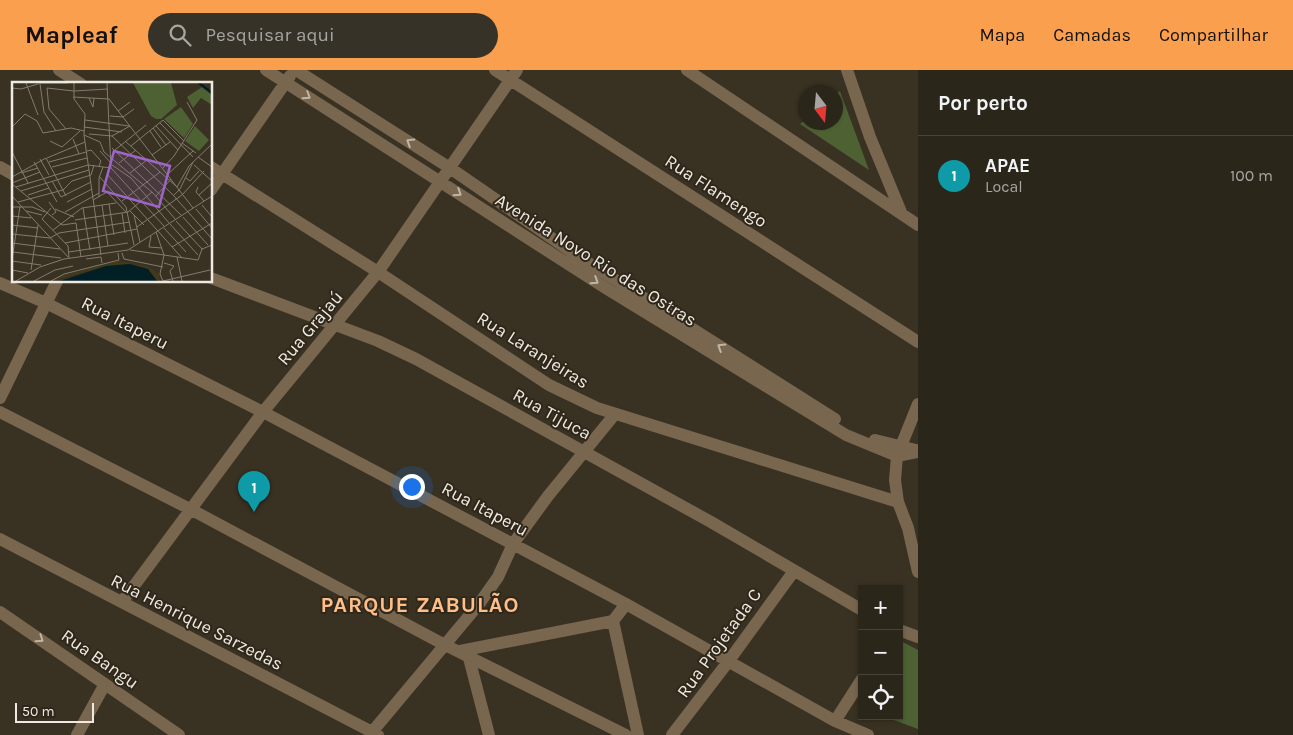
<!DOCTYPE html>
<html lang="pt">
<head>
<meta charset="utf-8">
<style>
  :root { --surface:#2b261a; --page:#373227; --text:#f1f3f6; --muted:#a6a5a2; --line:#474339; --accent:#fa9f4e }
  body { margin:0; font-family:Karla,sans-serif; background:var(--page); color:var(--text) }
  .controls { position:absolute; right:15px; bottom:15px; display:grid; overflow:hidden; border-radius:0px; box-shadow:0 1px 4px #0004 }
  .controls button { width:45px; height:45px; display:grid; place-items:center; padding:0; border:0; border-bottom:1px solid var(--line); background:var(--surface); color:var(--text); font:25px sans-serif }
  .compass { position:absolute; left:798px; top:15px; width:45px; height:45px; border-radius:50%; background:var(--surface); box-shadow:0 1px 4px #0004; rotate:164deg }
  .scale { position:absolute; left:15px; bottom:12px; width:79px; box-sizing:border-box; padding-left:5px; border:2px solid #efeae1; border-top:0; font-size:14px; line-height:18px; white-space:nowrap; color:#efeae1; -webkit-text-stroke:4px #2f281a; paint-order:stroke }
  .you { position:absolute; left:411px; top:416px; width:18px; height:18px; margin:-12px; border:4px solid #fff; border-radius:50%; background:#1a73e8; box-shadow:0 0 0 8px #1a73e833 }
  .badge { display:grid; place-items:center; width:32px; height:32px; border-radius:50%; background:var(--accent); color:#fff; font-size:16px; font-weight:700 }
  .pin { position:absolute; translate:-50% -41px; filter:drop-shadow(0 1px 2px #0008) }
  .pin::after { content:''; position:absolute; top:26px; width:18px; height:15px; background:inherit; clip-path:polygon(0 0,100% 0,50% 100%) }
  .list { margin:0; padding:0; list-style:none }
  h2 { display:flex; justify-content:space-between; align-items:center; height:65px; margin:0; padding:0 20px; font-size:21px }
  h2 small { font-size:16px; font-weight:400; color:var(--muted) }
  .list li { display:grid; grid-template-columns:32px 1fr auto; gap:15px; align-items:center; box-sizing:border-box; height:80px; padding:0 20px; border-top:1px solid var(--line) }
  .list b { display:block; font-size:19px; white-space:nowrap }
  .list p { margin:0; font-size:16px; white-space:nowrap; color:var(--muted) }
  .list em { font-size:16px; font-style:normal; color:var(--muted) }
  .icon { flex:none; width:28px; height:28px; fill:none; stroke:currentColor; stroke-width:2; stroke-linecap:round; stroke-linejoin:round }
  .map { position:relative; flex:none; width:918px; height:665px; overflow:hidden }
  header { display:flex; align-items:center; gap:30px; box-sizing:border-box; height:70px; padding:0 25px; background:var(--accent); color:#111 }
  header strong { font-size:24px }
  nav { display:flex; gap:28px; margin-inline-start:auto; font-size:18px }
  .search { width:350px; height:45px; background:var(--page); display:flex; align-items:center; gap:12px; box-sizing:border-box; padding:0 18px; border-radius:28px; color:var(--muted); font-size:19px }
  main { display:flex }
  aside { flex:1; background:var(--surface) }
  .map>svg:first-child { display:block }
  .green { fill:#4d6133 }
  .lines { fill:none; stroke-linecap:round; stroke-linejoin:round }
  .minor { stroke:#78664f; stroke-width:12 }
  .oneway { stroke:#bfb5a7 }
  .labels { text-anchor:middle; stroke-width:4; stroke-linejoin:round; paint-order:stroke }
  .street-label { font-size:18px; fill:#efeae1; stroke:#2f281a }
  .district-label { font-size:22px; font-weight:bold; letter-spacing:1px; fill:#febe89; stroke:#2f281a }
  .inset-river { fill:none; stroke:#021f26; stroke-width:2.5 }
  .inset-road { fill:none; stroke:#827c6f; stroke-width:1 }
  .view { fill:#9e65c9; fill-opacity:0.15; stroke:#9e65c9; stroke-width:2.5 }
  .inset-edge { fill:none; stroke:#efeae1; stroke-width:2.5 }
</style>
</head>
<body>
<header>
<strong>Mapleaf</strong>
<div class="search"><svg class="icon" aria-label="search" viewBox="0 0 24 24"><circle cx="10" cy="10" r="6"/><path d="M15 15l6 6"/></svg>Pesquisar aqui</div>
<nav><a>Mapa</a><a>Camadas</a><a>Compartilhar</a></nav>
</header>
<main>
<div class="map">
<svg width="918" height="665" viewBox="0 0 918 665">
  <rect width="100%" height="100%" fill="#393223"/>
  <path class="green" d="M840,21L869,100L800,54L805,50L806,52H836V24Z
    M899,570L918,580V659L883,646H899Z"/>
  <g class="lines">
    <path class="minor" d="M59,0L81,14
      M266,0L607,219L846,365L897,386L918,382
      M296,0L450,98L579,187L835,349
      M495,0L918,272
      M687,0L918,155
      M847,0L870,67L901,142
      M0,97L14,105
      M211,97L378,202L549,315L597,338L898,432
      M211,120L290,6
      M211,208L378,271L416,289L711,452L862,540
      M0,213L46,233L263,342L626,534L835,651L868,665
      M0,328L57,211
      M918,334L897,386L895,410L898,432L908,458L918,502
      M0,342L190,439L445,575L626,665
      M875,370L916,380
      M0,469L378,665
      M122,532L263,342L378,202L517,0
      M0,542L179,665
      M613,551L638,665
      M899,560L918,567
      M460,581L613,551L626,534
      M469,588L489,665
      M835,651L862,609
      M372,662L479,534L498,507L513,474L548,426L615,344
      M77,665L105,614
      M672,665L728,592L794,501"/>
  </g>
  <defs><path id="oneway-chevron" d="M-2-3.5L2.5 0L-2 3.5" fill="none" stroke-width="1.6" stroke-linecap="round" stroke-linejoin="round" transform="scale(1.25)"/></defs>
  <g class="oneway">
    <use href="#oneway-chevron" transform="translate(307 26) rotate(33)"/>
    <use href="#oneway-chevron" transform="translate(410 72) rotate(-148)"/>
    <use href="#oneway-chevron" transform="translate(458 123) rotate(33)"/>
    <use href="#oneway-chevron" transform="translate(595 211) rotate(33)"/>
    <use href="#oneway-chevron" transform="translate(721 277) rotate(-148)"/>
    <use href="#oneway-chevron" transform="translate(40 569) rotate(34)"/>
  </g>
  <g class="labels">
    <g class="street-label">
      <text transform="translate(716 121) rotate(33)" y="6">Rua Flamengo</text>
      <text transform="translate(596 190) rotate(32)" y="6">Avenida Novo Rio das Ostras</text>
      <text transform="translate(125 253) rotate(27)" y="6">Rua Itaperu</text>
      <text transform="translate(310 258) rotate(-50)" y="6">Rua Grajaú</text>
      <text transform="translate(533 280) rotate(32)" y="6">Rua Laranjeiras</text>
      <text transform="translate(552 344) rotate(29)" y="6">Rua Tijuca</text>
      <text transform="translate(485 439) rotate(28)" y="6">Rua Itaperu</text>
      <text transform="translate(197 552) rotate(27)" y="6">Rua Henrique Sarzedas</text>
      <text transform="translate(719 573) rotate(-54)" y="6">Rua Projetada C</text>
      <text transform="translate(100 589) rotate(35)" y="6">Rua Bangu</text>
    </g>
    <g class="district-label">
      <text x="420" y="542">PARQUE ZABULÃO</text>
    </g>
  </g>
  <g transform="translate(12 12)">
    <rect width="200" height="200" fill="#393223"/>
    <path d="M121,1H159L165,23L149,37H144L139,34ZM190,5L200,13V23L189,16L181,26L175,15ZM169,25L181,42L172,56L152,37ZM183,44L197,58L187,69L173,59Z" fill="#4d6133"/>
    <path d="M106,179L135,184L147,192L148,199H145L136,187L118,182L94,184L40,199L48,194Z" fill="#423a1a"/>
    <path d="M118,182L136,187L145,199H48L94,184Z" fill="#021f26"/>
    <path class="inset-river" d="M187,1L200,11"/>
    <path class="inset-road" d="M14,1L26,33M26,1H56M62,1V17L73,32L72,53L89,173M95,1L99,86M28,2L32,30L44,49M0,6L9,7L26,2M35,6L62,9L96,7M35,6L37,27M61,15L97,17M77,16L81,25L82,16M97,17L181,126M37,27L54,47M106,29L118,20M98,34L111,35L122,27M73,38L117,44M148,41L181,75M144,44L166,68M0,45L13,32L25,39L31,51L59,46L72,49M72,45L110,50M141,46L154,63M138,49L149,65M77,52L100,54L118,44M72,53L88,60L92,70L141,111L164,138M100,54L161,113L200,157M61,57L67,72M38,59L50,65L68,49M113,59L165,105L177,84L200,62M170,61L184,71M119,64L151,38L172,59M100,66L169,133M103,68L134,43M75,69L79,68L89,79L87,84M88,69L99,81M0,70L16,101M140,73L158,60M186,75L200,85M35,76L73,60M28,77L37,93M22,80L45,120M37,80L74,70M107,81L124,68M100,83L119,96L157,141M182,83L200,99M40,85L75,76M151,86L162,74L185,38L175,20M9,91L26,86M118,91L135,78M95,92L170,176M156,92L181,69M87,94L114,125L122,163M0,95L34,76L54,114M174,96L178,99L187,89M40,99L49,115L79,100M0,101L28,90M0,102L50,143L64,141M4,105L76,83L99,86L152,144M186,105L184,110L192,119M9,109L77,88M95,110L114,130M16,113L37,106M162,113L168,107L181,80M187,113L200,101M0,114L56,175M144,114L159,97M87,115V96L91,85M81,118L95,110M110,119L148,90M6,120L51,108L60,99L79,93L82,83M37,120L44,130L40,133M55,120L80,107M97,122L102,153M90,123L96,164M190,123L200,135M0,125H20L33,130M39,126L30,137L56,164L57,176M71,126L78,168M43,127L62,135M184,127L200,146M14,129L30,133M118,129L132,143M53,130L87,111M110,131L113,151M122,133L128,160M0,134L19,136M171,135L196,163M63,138L116,130L140,110M164,139L190,167M64,141L69,175M158,142L186,173M0,143L26,146M125,145L170,113L192,89M152,146L174,170M41,148L70,126L104,121M144,150L152,173L148,192L151,199M0,152L38,156M139,154L137,165L150,166M38,156L47,151L118,140M0,161L48,167M53,161L125,147M160,165L200,141M118,168L186,178L190,167L200,163M1,170L49,176M57,170L116,161M110,171L112,177L151,185M165,175L170,199M74,177L89,175L90,181M0,178L8,124M0,179L29,183M152,181L162,184L158,189L161,199M0,188L16,191M19,188L26,143M4,199L28,185L52,177L116,168L200,114M22,199L43,188L61,184M39,199L52,192L107,178L106,171M151,199L198,188"/>
    <path class="view" d="M102,69L158,84L147,125L91,109Z"/>
    <rect width="200" height="200" class="inset-edge"/>
  </g>
</svg>
<div class="controls">
<button>+</button>
<button>−</button>
<button><svg class="icon" aria-label="locate" viewBox="0 0 24 24"><circle cx="12" cy="12" r="6"/><path d="M12 2v4M12 18v4M2 12h4M18 12h4"/></svg></button>
</div>
<svg class="compass" viewBox="-18 -18 36 36"><path d="M0-13l5 13h-10z" fill="#e53935"/><path d="M0 13l5-13h-10z" fill="#a6a5a2"/></svg>
<div class="scale">50 m</div>
<div class="you"></div>
<div class="pin badge" style="left:254px;top:442px;background:#0f9aa8">1</div>
</div>
<aside>
<h2>Por perto<small></small></h2>
<ul class="list">
<li><span class="badge" style="background:#0f9aa8">1</span><div><b>APAE</b><p>Local</p></div><em>100 m</em></li>
</ul>
</aside>
</main>
</body>
</html>
